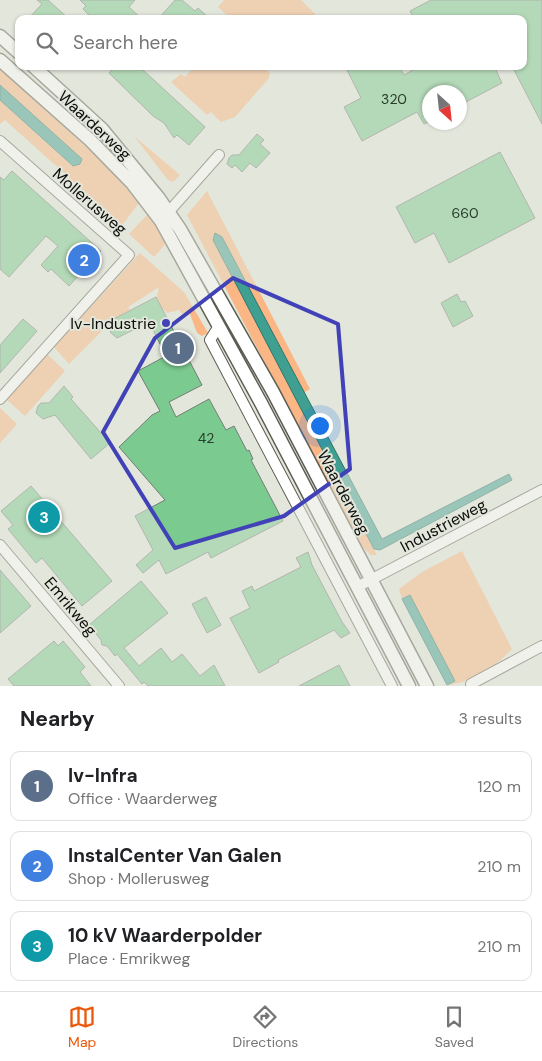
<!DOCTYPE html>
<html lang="en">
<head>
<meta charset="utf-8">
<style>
  :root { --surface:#fff; --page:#f6f6f6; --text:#202124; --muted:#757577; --line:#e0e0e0; --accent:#ea580c }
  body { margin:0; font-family:"DM Sans",sans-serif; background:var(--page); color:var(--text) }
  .compass { position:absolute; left:422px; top:85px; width:45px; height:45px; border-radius:50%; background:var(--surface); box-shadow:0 1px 4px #0004; rotate:153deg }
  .you { position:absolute; left:319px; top:425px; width:18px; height:18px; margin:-12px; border:4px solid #fff; border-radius:50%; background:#1a73e8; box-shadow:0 0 0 8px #1a73e833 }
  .badge { display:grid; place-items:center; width:32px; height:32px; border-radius:50%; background:var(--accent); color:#fff; font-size:16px; font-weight:700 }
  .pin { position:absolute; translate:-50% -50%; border:2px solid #fff; box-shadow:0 1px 5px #0006 }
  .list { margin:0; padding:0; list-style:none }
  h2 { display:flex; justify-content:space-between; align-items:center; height:65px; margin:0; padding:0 20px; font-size:21px }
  h2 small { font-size:16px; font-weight:400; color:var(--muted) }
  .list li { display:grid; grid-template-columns:32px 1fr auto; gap:15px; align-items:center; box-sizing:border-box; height:70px; margin:0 10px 10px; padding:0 10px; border:1px solid var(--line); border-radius:10px }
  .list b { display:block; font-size:19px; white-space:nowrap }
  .list p { margin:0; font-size:16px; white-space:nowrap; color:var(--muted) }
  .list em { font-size:16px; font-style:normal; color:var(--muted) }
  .icon { flex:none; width:28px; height:28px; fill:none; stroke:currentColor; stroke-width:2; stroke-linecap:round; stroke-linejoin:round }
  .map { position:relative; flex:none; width:542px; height:686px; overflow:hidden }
  .search { position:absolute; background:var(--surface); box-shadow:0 1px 4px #0004; left:15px; right:15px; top:15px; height:55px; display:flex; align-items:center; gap:12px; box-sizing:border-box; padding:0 18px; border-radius:10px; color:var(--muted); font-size:19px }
  .sheet { height:305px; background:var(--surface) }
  nav { display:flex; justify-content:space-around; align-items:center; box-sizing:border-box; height:70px; border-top:1px solid var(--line); background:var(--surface); font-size:14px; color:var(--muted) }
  nav a { display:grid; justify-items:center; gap:2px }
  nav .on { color:var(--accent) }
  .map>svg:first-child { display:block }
  .green { fill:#fab684 }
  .water { fill:#3f9f91; stroke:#307368 }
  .building { fill:#7bca8f; stroke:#747d76 }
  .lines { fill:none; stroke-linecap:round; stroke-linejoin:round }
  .minor-casing { stroke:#5a5d53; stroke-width:12 }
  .major-casing { stroke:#5a5d53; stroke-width:15 }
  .minor { stroke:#fff; stroke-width:10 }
  .major { stroke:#fff; stroke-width:12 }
  .marked { fill:none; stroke:#4142b7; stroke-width:4; stroke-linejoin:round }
  .poi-dot { fill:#4142b7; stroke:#e3e6db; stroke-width:2 }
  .labels { text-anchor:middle; stroke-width:4; stroke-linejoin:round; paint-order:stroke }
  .number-label { font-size:14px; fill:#283c2b }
  .street-label { font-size:16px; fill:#0c0d0a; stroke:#e3e6db }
  .poi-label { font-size:16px; fill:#0c0d0a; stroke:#e3e6db; text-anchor:end }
</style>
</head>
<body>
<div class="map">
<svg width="542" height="686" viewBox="0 0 542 686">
  <rect width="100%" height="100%" fill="#e3e6db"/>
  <path class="green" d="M224,0H301L320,19H231L218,7Z
    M195,66H262L270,73L269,78L235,117L221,122L211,112L207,115L171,82L181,74L185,77Z
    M0,67L110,169L139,203L122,225L5,120L0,124V100L72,166L81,159L0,85Z
    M134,136L180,175L173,182L168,180Z
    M207,191L310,389L303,393L213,240L377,555H371L362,547L187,215Z
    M148,214L168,241L154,257L129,234Z
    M140,253L184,292L208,333L202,336L197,333L189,311L182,314L179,310L167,313L156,301L159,287L128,307L130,310L109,322V324L69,364L54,347Z
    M47,354L65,371L25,416L6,399Z
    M0,408L17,424L0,443Z
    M462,551L512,649C496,666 472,683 447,685L455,681L410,596L402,599L399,589L422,572Z"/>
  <path class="water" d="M0,85L82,159L80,164L73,166L0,100Z
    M215,233L222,237L382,539L509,474L512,480L380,550L374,549L213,240Z
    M410,595L455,681L447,685L402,599Z"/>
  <path class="building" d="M37,0H48L69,19H28L42,4Z
    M80,0H135L129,7L142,19H85L89,15L83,9L86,6Z
    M175,0H182L195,11L198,8L210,19H158Z
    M431,0H542V124L512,66H523V19H414L410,11Z
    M115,66H137L143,70L205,127L189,145L177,135L174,138L164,123L153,116L109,73Z
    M350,66H399L404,75L420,66H494L502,83L460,105V92H430V121L424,124L417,112L362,141L344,107L361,98L346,68Z
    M257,134L264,140L260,144L270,153L256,168L250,163L242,172L235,165L232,168L227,164L229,158L232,155H239Z
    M500,152L535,218L449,263L434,233L415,243L396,207Z
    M12,171L101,251L69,286L51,269L48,272L41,265L58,246L46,236L9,277L0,269V177L4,180Z
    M457,294L461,302L465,301L473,316L453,327L441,303Z
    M156,297L202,385L169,402L176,417L209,399L226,430L234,426L247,451L249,450L253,459L251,460L283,521L211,558L208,552L166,574L159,560L143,573L136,565L153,550L135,516L165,500L119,447L152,415L160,411L138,371L166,356L149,322L117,338L110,332L112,329L108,322Z
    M23,319L37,331L0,373V345Z
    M64,386L73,397L71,399L110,443L91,459L55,415L43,419L36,413L38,406L41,403H49Z
    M31,486L112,581L82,606L42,558L36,563L8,529L13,525L1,511Z
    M308,552L312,565L342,622L350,633L341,638L334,630L278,660L279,662L259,673L230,618L250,608L242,591L252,586L254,591L301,567L296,558Z
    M0,570L31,606L0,633Z
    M141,581L168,613L124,648L139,666L161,648L172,662L182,654L200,676L214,665L225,686H148L144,682L142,684L117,654L115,656L107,646L102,645L101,640L89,625Z
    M206,597L221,625L207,633L192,604Z
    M54,641L58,646L63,641L85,667L80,672L91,686H14L8,679Z
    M339,665L350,686H299Z"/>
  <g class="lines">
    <defs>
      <path id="minor" d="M0,141L129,255L0,399
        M165,216L219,155
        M219,326L210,340L392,686
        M0,545L119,686
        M357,587L542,490
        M471,684L542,646"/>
      <path id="major" d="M0,36L19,53
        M0,60L90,140L132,183L161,221L261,403L409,686
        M33,66L102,129L158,197L180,229L273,392L427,686"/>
    </defs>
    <use href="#minor" class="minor-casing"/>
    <use href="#major" class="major-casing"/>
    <use href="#minor" class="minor"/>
    <use href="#major" class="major"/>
  </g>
  <path d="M0 0H542V686H0ZM233,278L338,324L350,469L284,516L175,548L103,432L155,338Z" fill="#e3e6db" fill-opacity=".55" fill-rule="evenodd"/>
  <path class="marked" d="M233,278L338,324L350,469L284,516L175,548L103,432L155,338Z"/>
  <circle class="poi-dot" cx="166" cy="323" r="5"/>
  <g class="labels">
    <g class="number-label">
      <text x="394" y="104">320</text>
      <text x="465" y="218">660</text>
      <text x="206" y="443">42</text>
    </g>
    <g class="street-label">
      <text transform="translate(95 125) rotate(43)" y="6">Waarderweg</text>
      <text transform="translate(90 201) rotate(41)" y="6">Mollerusweg</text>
      <text transform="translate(344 492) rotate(62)" y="6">Waarderweg</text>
      <text transform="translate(443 525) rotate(-28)" y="6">Industrieweg</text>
      <text transform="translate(71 606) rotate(50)" y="6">Emrikweg</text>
    </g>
    <g class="poi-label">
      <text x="156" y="329">Iv-Industrie</text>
    </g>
  </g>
</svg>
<svg class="compass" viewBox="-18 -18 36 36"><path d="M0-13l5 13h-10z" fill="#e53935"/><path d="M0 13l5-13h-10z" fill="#757577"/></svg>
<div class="you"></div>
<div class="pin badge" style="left:178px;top:348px;background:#5c6f8a">1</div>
<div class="pin badge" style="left:84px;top:260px;background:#3f7fe0">2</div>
<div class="pin badge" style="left:44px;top:517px;background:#0f9aa8">3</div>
<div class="search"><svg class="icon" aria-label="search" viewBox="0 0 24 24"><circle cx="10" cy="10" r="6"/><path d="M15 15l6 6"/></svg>Search here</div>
</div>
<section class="sheet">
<h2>Nearby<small>3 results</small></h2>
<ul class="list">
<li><span class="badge" style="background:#5c6f8a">1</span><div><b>Iv-Infra</b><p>Office · Waarderweg</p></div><em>120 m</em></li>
<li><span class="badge" style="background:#3f7fe0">2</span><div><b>InstalCenter Van Galen</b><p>Shop · Mollerusweg</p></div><em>210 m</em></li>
<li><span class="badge" style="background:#0f9aa8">3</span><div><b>10 kV Waarderpolder</b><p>Place · Emrikweg</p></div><em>210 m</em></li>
</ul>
</section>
<nav>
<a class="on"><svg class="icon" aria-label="map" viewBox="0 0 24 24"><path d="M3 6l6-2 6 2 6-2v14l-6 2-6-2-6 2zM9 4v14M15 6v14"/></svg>Map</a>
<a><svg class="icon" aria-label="directions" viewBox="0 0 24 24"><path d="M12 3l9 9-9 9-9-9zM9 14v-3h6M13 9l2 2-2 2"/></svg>Directions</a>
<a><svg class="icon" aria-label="saved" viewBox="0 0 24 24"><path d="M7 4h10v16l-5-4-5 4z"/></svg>Saved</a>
</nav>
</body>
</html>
